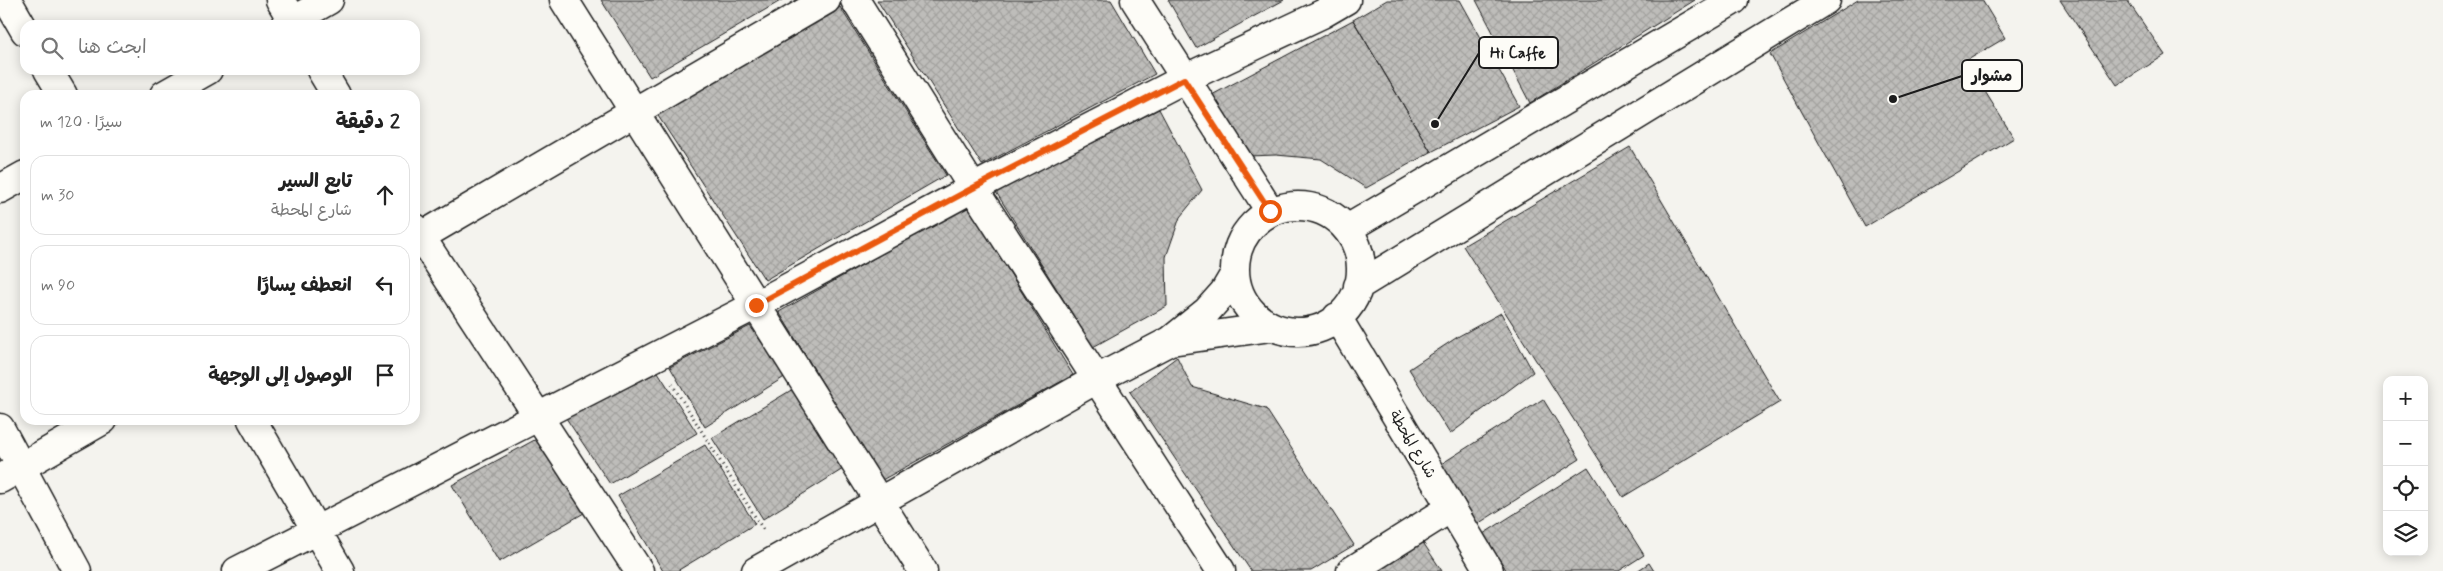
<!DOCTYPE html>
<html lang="ar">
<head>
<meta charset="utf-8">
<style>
  :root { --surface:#fff; --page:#f2f2f2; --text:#222; --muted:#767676; --line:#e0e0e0 }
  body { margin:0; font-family:Mynerve,"Playpen Sans Arabic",sans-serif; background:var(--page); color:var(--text); direction:rtl }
  .controls { position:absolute; right:15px; bottom:15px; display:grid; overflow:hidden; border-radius:10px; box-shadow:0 2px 12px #0003 }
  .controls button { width:45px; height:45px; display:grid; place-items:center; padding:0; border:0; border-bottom:1px solid var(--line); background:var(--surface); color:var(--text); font:25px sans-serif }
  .stop { position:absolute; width:15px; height:15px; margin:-11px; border:4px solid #ea580c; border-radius:50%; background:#fff }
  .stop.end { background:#ea580c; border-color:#fff; box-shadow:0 1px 5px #0008 }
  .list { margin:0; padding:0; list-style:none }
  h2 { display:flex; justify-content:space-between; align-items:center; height:65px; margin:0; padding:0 20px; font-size:21px }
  h2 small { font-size:16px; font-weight:400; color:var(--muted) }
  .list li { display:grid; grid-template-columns:32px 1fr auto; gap:15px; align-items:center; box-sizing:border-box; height:80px; margin:0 10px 10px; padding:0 10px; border:1px solid var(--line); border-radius:15px }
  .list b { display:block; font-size:19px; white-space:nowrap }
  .list p { margin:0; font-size:16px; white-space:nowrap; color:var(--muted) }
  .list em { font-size:16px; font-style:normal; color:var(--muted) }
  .icon { flex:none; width:28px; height:28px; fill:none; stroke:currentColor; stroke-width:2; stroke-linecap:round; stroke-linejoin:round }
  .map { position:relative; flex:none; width:2443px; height:571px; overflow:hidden; direction:ltr }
  .search { position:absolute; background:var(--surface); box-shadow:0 2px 12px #0003; left:20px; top:20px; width:400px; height:55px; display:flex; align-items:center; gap:12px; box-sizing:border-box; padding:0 18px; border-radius:15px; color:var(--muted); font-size:19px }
  .panel { position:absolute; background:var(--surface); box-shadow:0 2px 12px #0003; left:20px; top:90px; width:400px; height:335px; border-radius:15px; direction:rtl }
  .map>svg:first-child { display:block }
  .building { fill:url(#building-cross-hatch); stroke:#1c1c1c }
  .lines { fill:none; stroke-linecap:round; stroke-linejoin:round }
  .minor-casing { stroke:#1c1c1c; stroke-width:31 }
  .major-casing { stroke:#1c1c1c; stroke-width:31 }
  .path { stroke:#1c1c1c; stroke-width:3; stroke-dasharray:1 4; stroke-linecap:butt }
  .minor { stroke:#fdfcf7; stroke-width:28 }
  .major { stroke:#fdfcf7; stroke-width:28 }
  .route { stroke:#ea580c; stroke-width:6 }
  .labels { text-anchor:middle; stroke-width:4; stroke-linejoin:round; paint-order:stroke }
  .street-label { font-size:15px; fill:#1c1c1c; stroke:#fdfcf7 }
  .leader { fill:none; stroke:#1c1c1c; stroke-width:2 }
  .callout-dot { fill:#1c1c1c; stroke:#fdfcf7; stroke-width:2 }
  .callout { fill:#fdfcf7; stroke:#1c1c1c; stroke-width:2 }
  .callout-label { font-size:16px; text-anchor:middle; font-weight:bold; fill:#1c1c1c }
</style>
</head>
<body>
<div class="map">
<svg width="2443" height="571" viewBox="0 0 2443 571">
  <defs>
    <pattern id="building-cross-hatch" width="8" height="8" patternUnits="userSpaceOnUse" patternTransform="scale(1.25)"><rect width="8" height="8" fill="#bebdba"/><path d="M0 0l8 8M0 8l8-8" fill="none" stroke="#a3a29f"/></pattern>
  </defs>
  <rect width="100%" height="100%" fill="#f4f3ee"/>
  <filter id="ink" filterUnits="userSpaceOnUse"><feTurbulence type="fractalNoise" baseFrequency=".02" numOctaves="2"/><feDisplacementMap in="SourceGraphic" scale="10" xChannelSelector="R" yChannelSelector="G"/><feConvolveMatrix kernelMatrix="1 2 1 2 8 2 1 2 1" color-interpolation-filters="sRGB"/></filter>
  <g filter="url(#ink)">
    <path class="building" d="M601,0H782L650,77Z
      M877,0H1111L1155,74L982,165Z
      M1168,0H1284L1196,48Z
      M1387,0H1460L1519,106L1431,152L1353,20Z
      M1476,0H1695L1530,103Z
      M1858,0H1982L2005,38L1966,61L2014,138L1865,227L1770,54Z
      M2060,0H2127L2165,55L2117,85Z
      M840,7L946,175L765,280L649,102Z
      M1353,20L1431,152L1366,188L1321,159L1276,155L1248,156L1208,97Z
      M1159,109L1202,190L1180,217L1166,257L1167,306L1093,347L996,192Z
      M1630,147L1780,402L1623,497L1463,246Z
      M968,205L1073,375L882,480L779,312Z
      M1501,313L1533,372L1450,434L1409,369L1459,336Z
      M750,326L786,376L705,427L670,367Z
      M1177,357L1192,387L1266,409L1354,545L1311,571H1251L1130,392Z
      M658,372L697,433L610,484L566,418Z
      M793,389L843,469L763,519L712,438Z
      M1543,399L1580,459L1476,525L1438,466Z
      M540,437L584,513L499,562L452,485Z
      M705,445L755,524L677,571H663L618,496Z
      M1588,467L1644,555L1619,571H1507L1483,534Z
      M1422,541L1442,571H1376Z
      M1649,563L1654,571H1637Z"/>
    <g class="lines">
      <defs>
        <path id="minor" d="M7,0L25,31
          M280,0L295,25
          M564,0L923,571
          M855,0L973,188L1221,571
          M285,25L329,0
          M48,70L63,95
          M321,70L336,95
          M164,95L208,70
          M0,189L25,175
          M415,228L639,571
          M415,240L826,0
          M252,420L340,571
          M0,428L77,571
          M0,479L103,420
          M237,571L756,305L973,188L1184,79L1322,14L1346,0
          M1351,571L1451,508"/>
        <path id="major" d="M1135,0L1270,211
          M1235 269a63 63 0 1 1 126 0a63 63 0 1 1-126 0Z
          M1347,229L1734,0
          M1358,286L1826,0
          M1337,317L1489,571
          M1171,341L1271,327
          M756,571L1097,379L1170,341L1207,311L1224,292L1234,275"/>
      </defs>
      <use href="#minor" class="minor-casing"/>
      <use href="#major" class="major-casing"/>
      <path class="path" d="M672,384L764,531"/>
      <use href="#minor" class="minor"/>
      <use href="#major" class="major"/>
    </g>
  </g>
  <g class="lines" filter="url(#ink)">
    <path class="route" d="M756,305L973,188L1184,79L1270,211"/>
  </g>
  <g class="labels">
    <g class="street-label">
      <text transform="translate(1413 444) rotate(59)" y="5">شارع المحطة</text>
    </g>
  </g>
  <path class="leader" d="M1435 124L1479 53M1893 99L1962 76"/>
  <g class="callout-dot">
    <circle cx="1435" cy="124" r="5"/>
    <circle cx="1893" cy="99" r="5"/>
  </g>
  <g class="callout">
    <rect x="1479" y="37" width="79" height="31" rx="5"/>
    <rect x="1962" y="60" width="60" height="31" rx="5"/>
  </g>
  <g class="callout-label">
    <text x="1518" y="58">Hi Caffe</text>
    <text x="1992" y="81">مشوار</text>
  </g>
</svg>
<div class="controls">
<button>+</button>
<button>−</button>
<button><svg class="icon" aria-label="locate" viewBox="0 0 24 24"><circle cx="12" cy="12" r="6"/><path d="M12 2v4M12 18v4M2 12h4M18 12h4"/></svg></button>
<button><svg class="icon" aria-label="layers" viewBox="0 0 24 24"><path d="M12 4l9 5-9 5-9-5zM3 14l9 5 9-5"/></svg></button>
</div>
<div class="stop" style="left:1270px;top:211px"></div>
<div class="stop end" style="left:756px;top:305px"></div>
<div class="search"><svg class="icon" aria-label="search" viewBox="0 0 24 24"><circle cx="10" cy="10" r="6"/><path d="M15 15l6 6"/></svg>ابحث هنا</div>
<section class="panel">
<h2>2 دقيقة<small>سيرًا · 120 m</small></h2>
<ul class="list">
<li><svg class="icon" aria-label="ahead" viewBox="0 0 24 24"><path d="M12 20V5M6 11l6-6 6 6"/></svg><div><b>تابع السير</b><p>شارع المحطة</p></div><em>30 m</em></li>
<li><svg class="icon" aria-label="left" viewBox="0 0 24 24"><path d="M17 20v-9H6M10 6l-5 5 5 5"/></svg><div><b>انعطف يسارًا</b></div><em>90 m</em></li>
<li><svg class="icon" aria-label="arrive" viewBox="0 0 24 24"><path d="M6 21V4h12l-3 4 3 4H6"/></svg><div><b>الوصول إلى الوجهة</b></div></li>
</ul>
</section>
</div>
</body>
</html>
